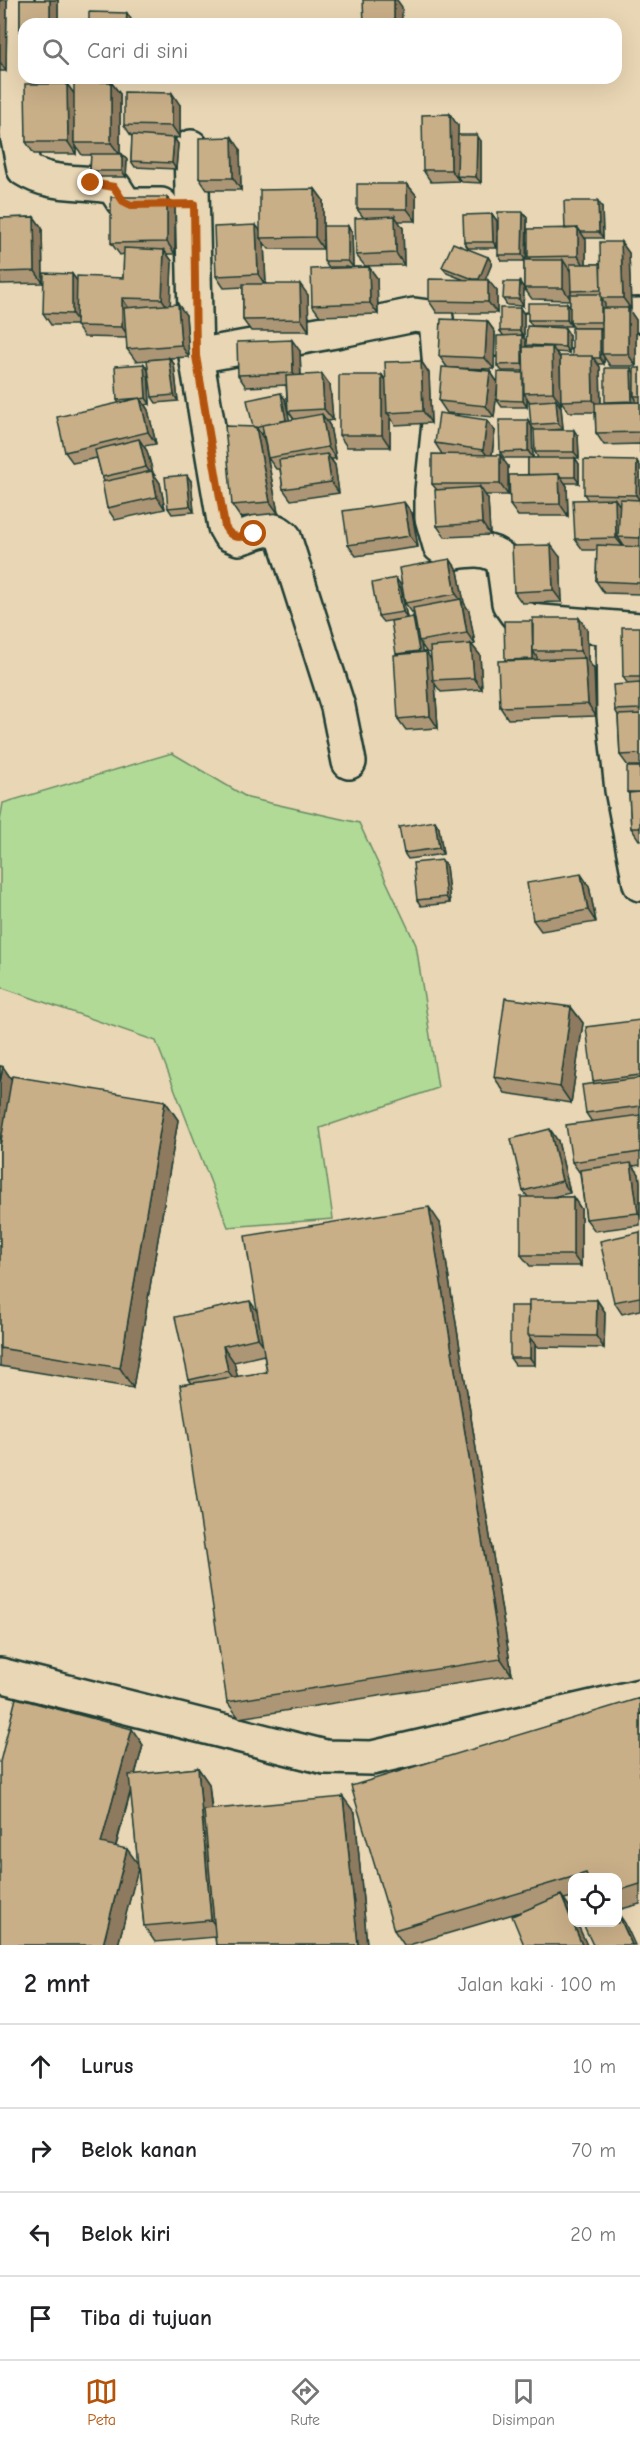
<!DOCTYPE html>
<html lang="id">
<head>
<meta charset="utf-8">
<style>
  :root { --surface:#fff; --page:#f2f2f2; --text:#202124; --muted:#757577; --line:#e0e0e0; --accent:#b45309 }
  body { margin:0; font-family:"Comic Neue",sans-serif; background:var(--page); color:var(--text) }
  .controls { position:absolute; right:18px; bottom:18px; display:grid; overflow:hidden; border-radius:12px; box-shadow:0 6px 24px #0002 }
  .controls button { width:54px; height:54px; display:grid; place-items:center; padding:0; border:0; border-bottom:2px solid var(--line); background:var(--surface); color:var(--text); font:30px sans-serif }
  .stop { position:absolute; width:18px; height:18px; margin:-14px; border:4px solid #b45309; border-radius:50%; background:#fff }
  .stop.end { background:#b45309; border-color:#fff; box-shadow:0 2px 6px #0008 }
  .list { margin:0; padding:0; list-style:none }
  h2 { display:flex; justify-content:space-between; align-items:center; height:78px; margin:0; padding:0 24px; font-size:26px }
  h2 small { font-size:20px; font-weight:400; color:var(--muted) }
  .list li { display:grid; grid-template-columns:39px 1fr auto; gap:18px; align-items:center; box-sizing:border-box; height:84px; padding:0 24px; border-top:2px solid var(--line) }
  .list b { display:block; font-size:22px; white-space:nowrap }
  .list em { font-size:20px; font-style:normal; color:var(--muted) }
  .icon { flex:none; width:33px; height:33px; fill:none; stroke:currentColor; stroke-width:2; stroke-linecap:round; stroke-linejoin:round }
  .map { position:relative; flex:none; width:640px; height:1945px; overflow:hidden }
  .search { position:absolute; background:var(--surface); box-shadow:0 6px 24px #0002; left:18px; right:18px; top:18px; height:66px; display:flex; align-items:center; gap:15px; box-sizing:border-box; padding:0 21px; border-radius:18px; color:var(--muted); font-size:22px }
  .sheet { height:414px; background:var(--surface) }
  nav { display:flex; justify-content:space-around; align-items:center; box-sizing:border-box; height:84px; border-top:2px solid var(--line); background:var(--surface); font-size:16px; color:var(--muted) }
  nav a { display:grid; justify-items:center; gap:3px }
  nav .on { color:var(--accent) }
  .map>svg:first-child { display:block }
  .green { fill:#b1da96; stroke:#688c65; stroke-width:1.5 }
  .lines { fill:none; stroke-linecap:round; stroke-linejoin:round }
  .minor-casing { stroke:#1f3d34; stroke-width:38 }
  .minor { stroke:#e9d6b4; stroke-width:33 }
  .wall { fill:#ad9675; stroke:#1f3d34; stroke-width:1.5; fill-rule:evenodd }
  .shaded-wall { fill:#8d7a5f; stroke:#1f3d34; stroke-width:1.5 }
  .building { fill:#c9af88; stroke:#1f3d34; stroke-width:1.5 }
  .route { stroke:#b45309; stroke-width:8 }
</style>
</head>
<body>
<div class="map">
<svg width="640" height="1945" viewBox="0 0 640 1945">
  <rect width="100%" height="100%" fill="#e9d6b4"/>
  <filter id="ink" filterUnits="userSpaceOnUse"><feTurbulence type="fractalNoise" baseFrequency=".0167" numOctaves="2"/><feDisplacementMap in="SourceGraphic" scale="12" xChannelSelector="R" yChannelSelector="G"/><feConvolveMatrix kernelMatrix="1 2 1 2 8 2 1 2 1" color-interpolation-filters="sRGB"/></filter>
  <g filter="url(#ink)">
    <path class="green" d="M172,753L248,798L359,823L416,945L438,1088L320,1128L333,1219L228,1227L156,1041L0,987V821L3,803Z"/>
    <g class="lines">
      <defs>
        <path id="minor" d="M17,0V135L24,169C52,187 83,180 114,187L123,201L131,205H161
          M191,147L196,356L225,527L229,534L239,538C257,533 268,523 284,537L338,707L349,762
          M196,356L341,330L414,315L436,318L442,394L432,491V518L440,546L450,553C470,550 486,546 503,560L509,603L516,613L529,621L640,630
          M446,375L528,374L529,330L607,333V316L640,315
          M613,629L614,716L622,790L640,884
          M0,1675L325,1757L372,1758L640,1696"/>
      </defs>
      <use href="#minor" class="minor-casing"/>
      <use href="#minor" class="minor"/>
    </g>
    <path class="wall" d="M0,0H7L6,71H0Z
      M20,0H58V24H24V65L20,59Z
      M86,78H134V81H88Z
      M111,82L120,94V154H122L127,160L126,177H95L90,171L91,155H82L76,146V154H34L26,142L67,84L74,94Z
      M180,105V138L172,137L174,138L178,144L176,169L135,167L131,161L132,137L124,125Z
      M458,126V135L481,141V183L462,182L459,179V181L431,182L423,170Z
      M240,149L241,190H207L199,178Z
      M407,184L416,195V221H398L403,228L404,265L365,266L356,255L363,217L357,209Z
      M315,189L323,200V249H269L264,243L266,284L308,295L309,331H251L243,320V287L224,288L216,276L260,231Z
      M602,207L603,238H585L586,240V264H600L621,242L629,253L631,309H628L636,320V366H610L604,357V364H598L600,367L601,403H605L631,368L634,373L640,368V453V444L604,445L596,433L595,412H569L561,401V404H559L561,407L563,429L551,430L578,436L579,458H575L579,464V483H565L567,486L568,516H518L510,505L528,475V458H504L500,452L528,420L531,424L530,402L527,398V407H502L497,400L523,373V371H502L497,365L503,335L500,331L520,308L524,314V337H523L526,341V347H528L526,345L569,334V353L556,352L560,358L572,356L602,331V328H574L571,324V326H532L528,320L567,303L570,307V300L532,299L524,288V261H502L498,255L523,212L527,218V260H530L528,257L565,229ZM532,427L535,430V452L538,458H533Z
      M175,208V254H167L172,261L170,304L186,315L189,357L170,358L174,364L178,401L156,403L152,397L159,359L136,361L127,349V338L84,337L76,325H51L43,313L72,274L77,281L123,278L124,254L120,255L111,243Z
      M492,214L497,221V248H468L464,242Z
      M34,217L42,228L43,283L1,284L0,282V218Z
      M348,226L352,232L353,267H369L377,278L378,314L320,316L312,305L347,267H328L324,261Z
      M488,257L492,263L485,279L497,291V313H437L429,301L462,279L447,273L442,267Z
      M520,282L524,289L523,306L507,305L503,299Z
      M487,321L495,332L494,369L452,368L490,371L498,383L494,417L447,413L439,401L447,367L439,356Z
      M300,351L301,375L330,385L333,420L327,421L330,426L336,459H331L335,465L339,493L291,500L283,489L280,469H276L268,458L263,433L260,434L264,439L278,513L240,517L232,505L253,427L285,399L289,420L294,419L288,411L286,385L246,387L238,375Z
      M421,361L429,373L431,423L395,425L390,416V447H347L339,435L382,375L386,381Z
      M144,364L148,370L150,404L145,405L148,410L156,444L144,446L147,451L153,473L160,483L165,509L115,520L107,508L104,481L102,477L97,458L73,463L65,452L119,403L117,400Z
      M495,431L492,455L508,466V495H485L488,499L490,535L445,537L437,526V490L432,484L442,454L435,443Z
      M640,466V594L604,593L596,581L597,550H583L575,539L588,500L584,494Z
      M191,481L194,512L172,514L168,508Z
      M412,513L418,547L356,556L348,545Z
      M560,557L562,602L522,603L514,592Z
      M450,559L458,571L464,603L469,611L475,644L472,645L480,655L482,689L441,692L435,684L438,728L406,730L398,719L397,654L413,617L415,619L414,615L405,603ZM421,644L427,653L431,652V660L426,652H422Z
      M400,584L407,618L383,622L378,616Z
      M640,627V766H628L620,755L618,715L615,710L628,684L623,677Z
      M587,629L588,661L594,669L596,716L508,719L500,707L506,661L505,660Z
      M640,767V840H639L631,828L629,794L627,792Z
      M435,821L439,828L443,854L408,859L404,853Z
      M446,866L450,903L421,906L417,900Z
      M589,886L596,922L541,931L533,920Z
      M571,1007L583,1023L571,1103L505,1093L494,1077Z
      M640,1020V1165L633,1166L639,1174L640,1182V1225L595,1231L586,1219L580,1173L572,1162L592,1122L586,1113L594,1084L593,1081Z
      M0,1066L3,1067L11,1079L165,1101L178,1120L133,1388L0,1366Z
      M558,1141L570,1193L552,1197H573L581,1209V1266H530L521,1255L528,1197L523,1191Z
      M440,1223L512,1675L239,1718L227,1702L192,1383L189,1380L258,1312ZM264,1355L267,1372L237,1377L234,1362Z
      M640,1232V1310L622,1314L614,1302Z
      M597,1300L605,1312L604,1348L536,1347L535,1344V1365H515L510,1358L529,1306Z
      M640,1698V1904L618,1910V1878H573V1897L564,1899L573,1912V1923L520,1912L409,1945H404L394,1930Z
      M143,1745L135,1775L198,1768L209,1784L212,1809L355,1813L367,1945H216L215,1937L155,1942L144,1926L138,1867L118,1945H0ZM131,1791L138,1864L116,1846Z"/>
    <path class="shaded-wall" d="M0,0H7L6,71L0,62Z
      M50,0H58V24H50Z
      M394,0H397L402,7V24H394Z
      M127,13L131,19V24H126Z
      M111,82L120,94V155L111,143Z
      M67,84L75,95L74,143L76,146V154L68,142Z
      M172,93L180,105V138L172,126Z
      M450,114L458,126L459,176H457L459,179V181L451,170Z
      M477,135L481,141V183L476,177Z
      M232,137L240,149L241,190L233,178Z
      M174,138L178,144L176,169L172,163Z
      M122,154L127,160L126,177L122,171Z
      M407,184L416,195V221L407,209Z
      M315,189L323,200V249L315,237Z
      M167,197L175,208V254L167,242Z
      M598,201L602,207L603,238L599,232Z
      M523,212L527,218L526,261L522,255Z
      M492,214L497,221V248L493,242Z
      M395,216L403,228L404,265L396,253Z
      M34,217L42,228L43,283L35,271Z
      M256,225L264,236L260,238L264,243L266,286L258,274Z
      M348,226L352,232L353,267L348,261Z
      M578,228L586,240V268L578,256Z
      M621,242L629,253L631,309L623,298Z
      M164,250L172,261L170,311L162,299Z
      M488,257L492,263L482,288L478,281Z
      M563,260L571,272V300L563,288Z
      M369,267L377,278L378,314L370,303Z
      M72,274L80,285V325L72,314Z
      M488,280L497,291V313L488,302Z
      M520,282L524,289L523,306L519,299Z
      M300,284L308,295L309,331L301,319Z
      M122,298L130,310V339L122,327Z
      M601,298L605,304V328L601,322Z
      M567,303L571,309L570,322L571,326L567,320Z
      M178,304L186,315L189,357L181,345Z
      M520,308L524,314V337L520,331Z
      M628,308L636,320V366L628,354Z
      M487,321L495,332L494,369L485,358Z
      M565,328L569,334V353L565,347Z
      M600,328L604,334L602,354L604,357V364L600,358Z
      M522,335L526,341V370L522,364Z
      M292,340L300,351L301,385L293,373Z
      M552,347L560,358L561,404L553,392Z
      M592,356L600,367L601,412L593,400Z
      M169,358L174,364L178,401L174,395Z
      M421,361L429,373L431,423L423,411Z
      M144,364L148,370L150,404L146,398Z
      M631,368L635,375L634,396L636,399V408L632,401Z
      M490,371L498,383L494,417L486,406Z
      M523,373L524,393L527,398V407L523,401Z
      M322,374L330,385L333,420L324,409Z
      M382,375L390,386L387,413L390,416V447L382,435Z
      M281,393L285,399L291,427L286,421Z
      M140,398L148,410L156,444L148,432Z
      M556,400L561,407L563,429L558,423Z
      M322,414L330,426L336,459L328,447Z
      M487,420L495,431L491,461L483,450Z
      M528,420L532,427L533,458L528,451Z
      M256,427L264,439L278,513L270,502Z
      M574,430L578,436L579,458L574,452Z
      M139,439L147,451L153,473L160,483L165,509L157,497L153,476L146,467Z
      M327,454L335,465L339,493L331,482Z
      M500,455L508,466V495L500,484Z
      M575,458L579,464V483L575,477Z
      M637,461L640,466V501L636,495Z
      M559,474L567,486L568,516L560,504Z
      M187,475L191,481L194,512L190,506Z
      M480,487L488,499L490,535L482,523Z
      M615,499L623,510L618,537L624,546L625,549L616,538Z
      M404,502L412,513L418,547L410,536Z
      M551,545L560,557L562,602L553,590Z
      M450,559L458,571L464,603L469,611L475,644L467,633L462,602L456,594Z
      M396,578L400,584L407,618L403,612Z
      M413,617L418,623L419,641L421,644L423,657L419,651Z
      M579,618L587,629L588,661L594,669L596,716L588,704L585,659L580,651Z
      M532,621L533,651L537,657V665L533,659Z
      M471,644L480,655L482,689L474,678Z
      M426,652L434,664L433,680L435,684L438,728L430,716Z
      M435,821L439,828L443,854L439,848Z
      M442,860L446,866L450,903L446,897Z
      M581,874L589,886L596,922L588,910Z
      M571,1007L583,1023L571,1103L560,1087Z
      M3,1067L14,1083L0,1169V1082Z
      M165,1101L178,1120L133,1388L120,1368Z
      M550,1129L558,1141L570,1193L562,1181Z
      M631,1163L639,1174L640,1182V1216L638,1213Z
      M573,1197L581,1209V1266L573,1255Z
      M429,1207L440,1223L512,1675L501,1659Z
      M597,1300L605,1312L604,1348L596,1336Z
      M250,1301L261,1317L270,1354L258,1338Z
      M530,1338L535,1344V1365L530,1358Z
      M223,1346L234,1362L240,1387L228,1371Z
      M132,1729L143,1745L112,1859L101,1843Z
      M198,1768L209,1784L223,1936L211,1920Z
      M343,1797L355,1813L367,1945H358Z
      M127,1849L139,1865L118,1945H103Z
      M561,1895L573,1912V1922Z
      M618,1913L625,1923L635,1945H632Z
      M573,1923H577L587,1945H582Z"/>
    <path class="building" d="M20,0H50V24H24V59H20Z
      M363,0H394V24H364Z
      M89,12L127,13L126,24H89Z
      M74,82H111V143H74Z
      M25,84H67L68,142H26Z
      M124,92L172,93V126L124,125Z
      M450,114L451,170H423L422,115Z
      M132,135L174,138L172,163L131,161Z
      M458,135H477L476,177L457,176Z
      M232,137L233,178H199V138Z
      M91,154H122V171H90Z
      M357,184H407V209H357Z
      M315,189V237L260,238V190Z
      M111,197H167V242L111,243Z
      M564,201H598L599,232H581L578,228L565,229Z
      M498,212H523L522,255H498Z
      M492,214L493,242H464L463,215Z
      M395,216L396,253L356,255L355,218Z
      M34,217L35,271L0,272V218Z
      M256,225L258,274L216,276L214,227Z
      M323,226H348V261H324Z
      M578,228V256L528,257V229Z
      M600,242H621L623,298H601Z
      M453,243L488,257L479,279H473L442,267Z
      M124,248L164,250L162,299L122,298V327L76,326L77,276L123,278Z
      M524,260H563V288H524Z
      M570,264H600L601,290L571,291Z
      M369,267L370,303L312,305L311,269Z
      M44,273L72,274V314L43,313Z
      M429,279L488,280V302L429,301Z
      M504,282H520L519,299H503Z
      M243,284H300L301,319L243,320Z
      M570,294H601V322H570Z
      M528,303H567V320H528Z
      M178,304L181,345L127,349L124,308Z
      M500,308H520V331H500Z
      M602,308H628V354H602Z
      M441,319L487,321L485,358L439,356Z
      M527,326L565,328V347L526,345Z
      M572,328H600V358H593L592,356H572Z
      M522,335V364L497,365V336Z
      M292,340L293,373L238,375L237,342Z
      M523,347H552L553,392L524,393Z
      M560,356H592L593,400L561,401Z
      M169,358L174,395L152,397L147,360Z
      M421,361L423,411L387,413L385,362Z
      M144,364L146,398L140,399V398L117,400L115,366Z
      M442,367L490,371L486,406L439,401Z
      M605,368H631L632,401L605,402Z
      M634,368H640V396H634Z
      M498,372L523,373V401L497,400Z
      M322,374L324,409L288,411L286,376Z
      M339,375H382V435H339Z
      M281,393L286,420L262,425V426L256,428L253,427L247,400Z
      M140,398L148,432L65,452L57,417Z
      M556,400L558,423L531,425L529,402Z
      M640,402V432L596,433L595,403Z
      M439,413L487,420L483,450L435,443Z
      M322,414L328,447L268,458L262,425Z
      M499,420H528V451L500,452Z
      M225,426L256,427L270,502L232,505Z
      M534,430H574V452H535Z
      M139,439L146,467L102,477L95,450Z
      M327,454L331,482L283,489L279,460Z
      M432,454L500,455V484H432Z
      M528,458H575V477H561L559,474L528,475Z
      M584,460L637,461L636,495L584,494Z
      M152,471L157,497L107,508L102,482Z
      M559,474L560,504L510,505L509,475Z
      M187,475L190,506L168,508L165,477Z
      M480,487L482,523L437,526L435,490Z
      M615,499L616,538L575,539L573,500Z
      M620,499L640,500V538L618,537Z
      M404,502L410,536L348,545L343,511Z
      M551,545L553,590L514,592L512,546Z
      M597,545L640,547V583L596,581Z
      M450,559L456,594L405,603L399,568Z
      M396,578L403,612L378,616L372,583Z
      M461,599L467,633L419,641L413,608Z
      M413,617L419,651L396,654L391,621Z
      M533,618H579L580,651H533Z
      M504,621H532L533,659L505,660Z
      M622,627H640V677H623Z
      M471,644L474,678L433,680L430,647Z
      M426,652L430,716L398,719L394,655Z
      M585,658L588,704L500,707L498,661Z
      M640,683V709L615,710L613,685Z
      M640,714V754L620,755L618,715Z
      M627,767H640V792H627Z
      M640,792V828H631L629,793Z
      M435,821L439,848L404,853L399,827Z
      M442,860L446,897L417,900L413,863Z
      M581,874L588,910L533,920L527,883Z
      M505,998L571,1007L560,1087L494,1077Z
      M640,1020V1075L593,1081L586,1027Z
      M0,1066L3,1067L0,1082Z
      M12,1076L165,1101L120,1368L0,1348V1147Z
      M640,1078V1106L586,1113L582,1085Z
      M640,1115V1152L572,1162L566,1125Z
      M550,1129L562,1181L523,1191L511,1139Z
      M631,1163L638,1213L586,1219L580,1170Z
      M521,1197H573V1255H521Z
      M429,1207L501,1659L227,1702L180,1385L267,1372L245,1236Z
      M640,1232V1297L614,1302L600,1241Z
      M529,1300H597L596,1336L528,1335Z
      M250,1301L258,1338L223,1346L228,1371L189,1380L175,1317Z
      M510,1306H529L528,1335L530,1338V1358H510Z
      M16,1698L132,1729L101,1843L127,1849L103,1945H0V1762Z
      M640,1698V1884L618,1891V1878H588L586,1873L394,1930L351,1786Z
      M198,1768L211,1920L144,1926L129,1775Z
      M343,1797L358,1945H216L204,1810Z
      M561,1895L582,1945H524L512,1916Z
      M618,1914L632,1945H593L584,1926L593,1923H618Z"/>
  </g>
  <g class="lines" filter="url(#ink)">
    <path class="route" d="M91,183L114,187L123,201L131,205L194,204L196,356L225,527C232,540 241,538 254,534"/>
  </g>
</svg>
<div class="controls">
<button><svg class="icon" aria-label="locate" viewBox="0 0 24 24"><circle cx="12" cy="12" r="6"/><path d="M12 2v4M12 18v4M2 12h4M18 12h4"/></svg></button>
</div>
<div class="stop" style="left:254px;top:534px"></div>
<div class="stop end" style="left:91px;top:183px"></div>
<div class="search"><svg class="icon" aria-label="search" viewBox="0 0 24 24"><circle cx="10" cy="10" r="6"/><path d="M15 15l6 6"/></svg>Cari di sini</div>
</div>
<section class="sheet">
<h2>2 mnt<small>Jalan kaki · 100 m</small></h2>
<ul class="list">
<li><svg class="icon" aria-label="ahead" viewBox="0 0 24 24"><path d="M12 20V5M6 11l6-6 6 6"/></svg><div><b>Lurus</b></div><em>10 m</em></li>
<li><svg class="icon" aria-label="right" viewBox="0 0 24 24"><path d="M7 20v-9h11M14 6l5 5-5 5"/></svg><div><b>Belok kanan</b></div><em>70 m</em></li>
<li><svg class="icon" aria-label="left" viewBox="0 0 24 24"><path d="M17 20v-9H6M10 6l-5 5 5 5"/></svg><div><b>Belok kiri</b></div><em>20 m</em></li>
<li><svg class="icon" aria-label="arrive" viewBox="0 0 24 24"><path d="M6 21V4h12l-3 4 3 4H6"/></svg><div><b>Tiba di tujuan</b></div></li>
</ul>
</section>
<nav>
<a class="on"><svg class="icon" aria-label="map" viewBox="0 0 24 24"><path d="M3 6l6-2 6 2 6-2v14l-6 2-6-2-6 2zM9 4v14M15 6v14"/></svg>Peta</a>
<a><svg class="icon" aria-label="directions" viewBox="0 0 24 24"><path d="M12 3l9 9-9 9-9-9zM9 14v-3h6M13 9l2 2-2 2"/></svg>Rute</a>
<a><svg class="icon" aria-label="saved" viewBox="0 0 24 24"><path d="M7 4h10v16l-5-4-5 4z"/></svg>Disimpan</a>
</nav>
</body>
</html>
